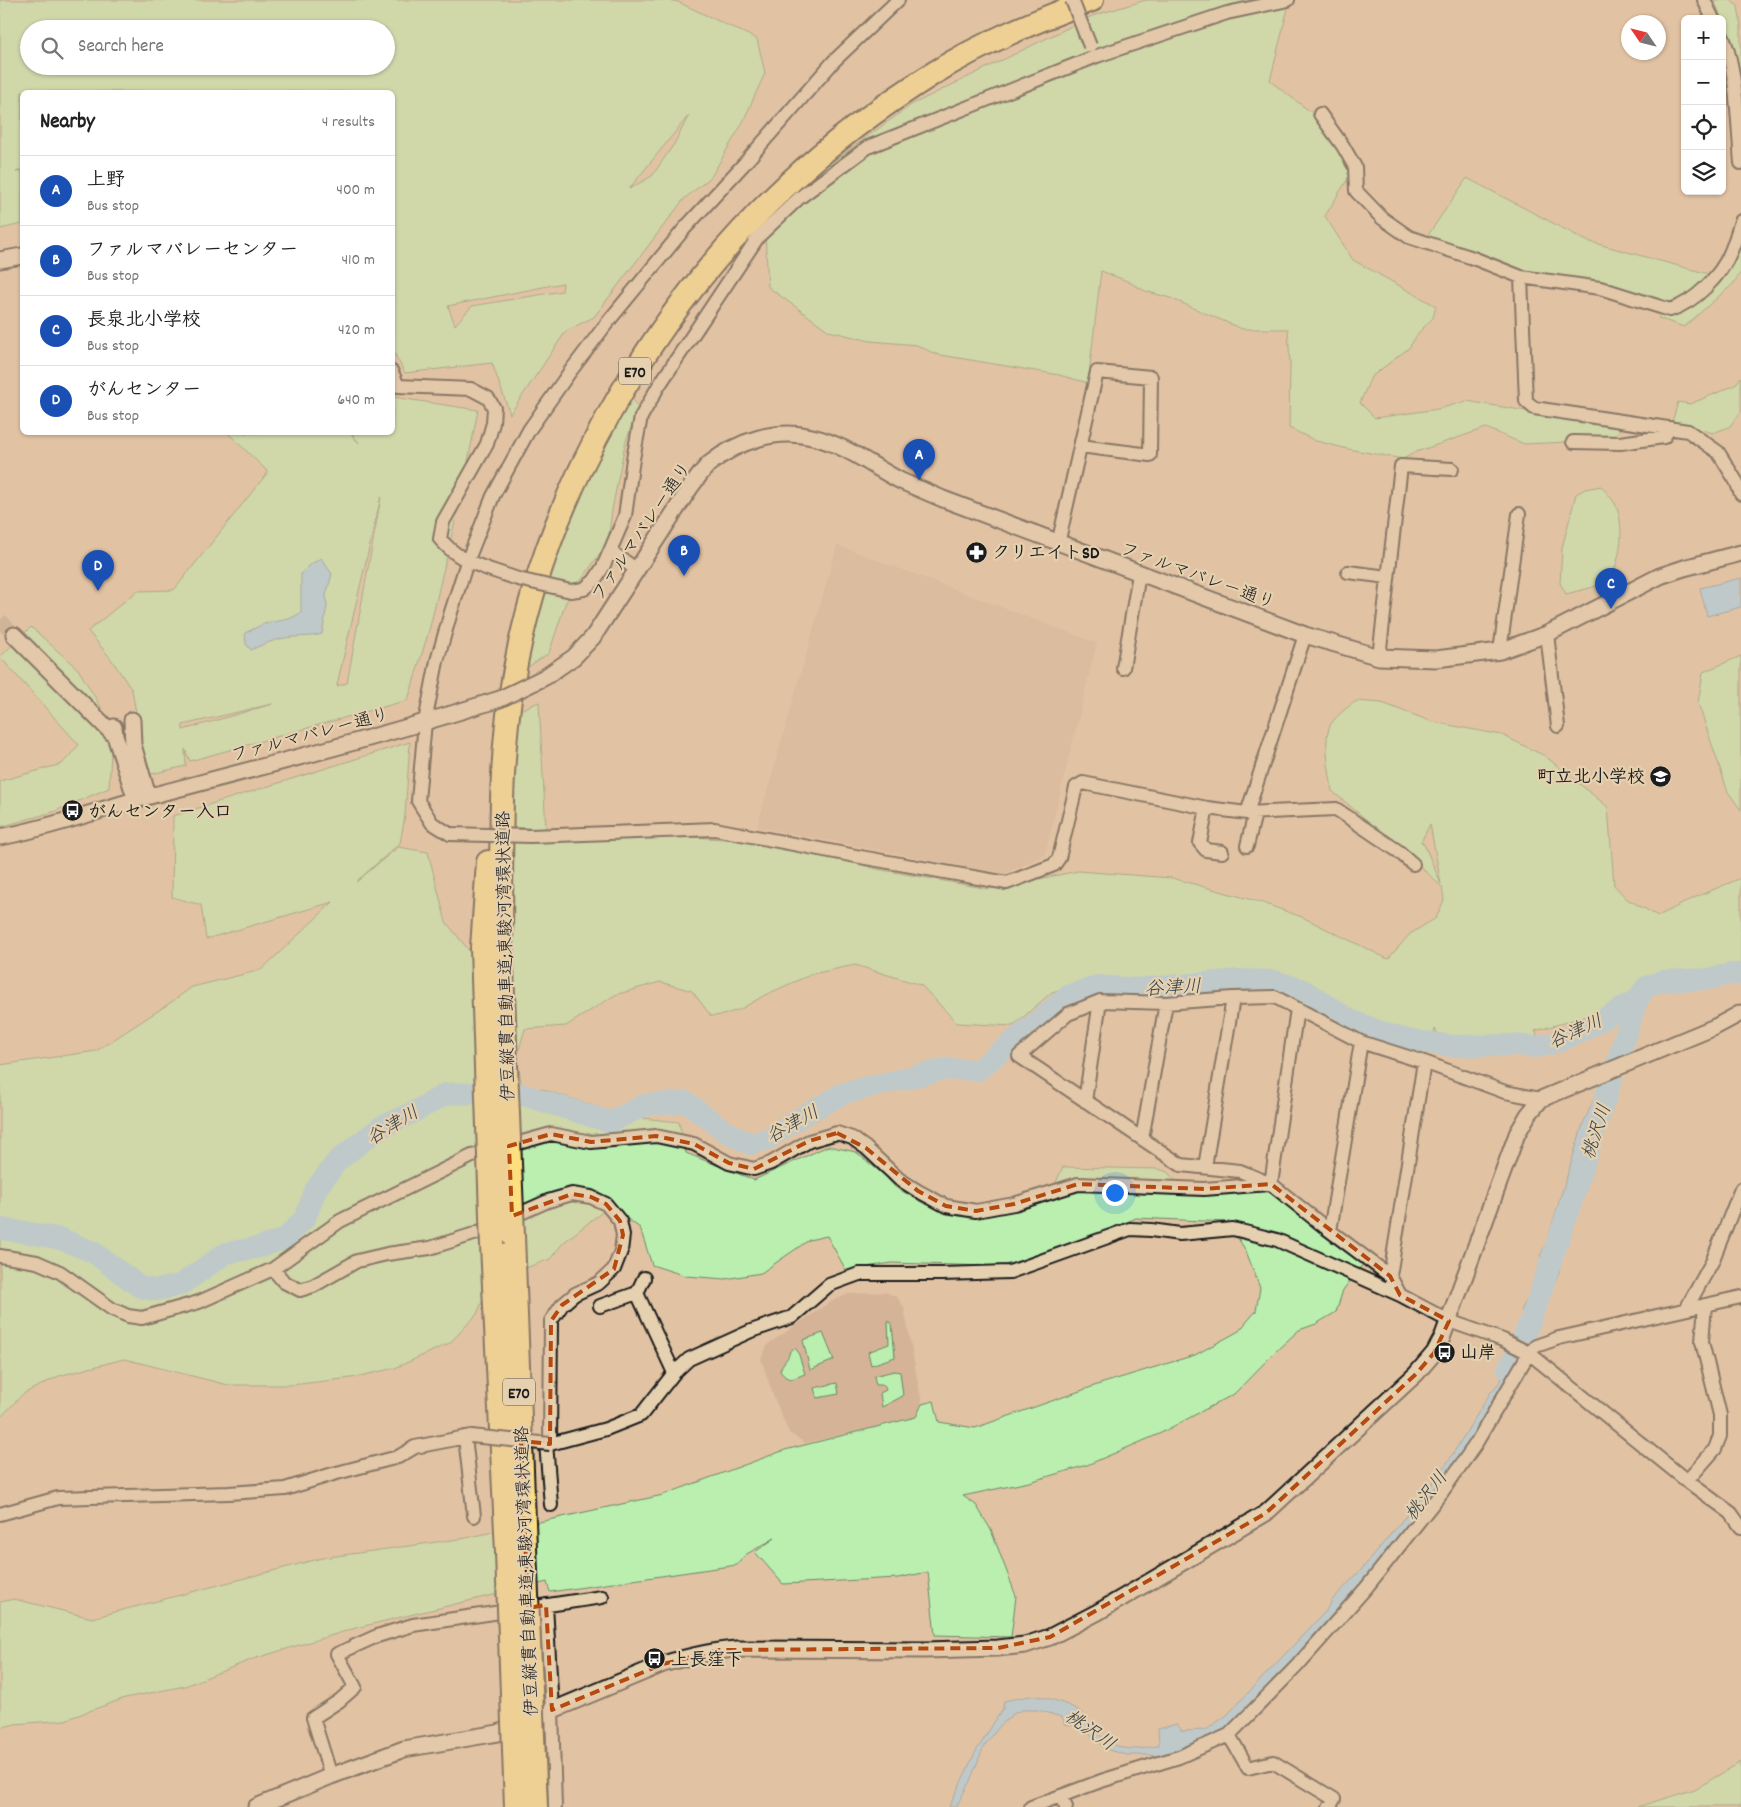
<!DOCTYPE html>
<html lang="en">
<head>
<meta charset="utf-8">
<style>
  :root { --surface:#fff; --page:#f6f6f6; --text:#222; --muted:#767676; --line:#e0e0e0; --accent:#1c1c1c }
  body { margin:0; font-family:Dekko,"Klee One",sans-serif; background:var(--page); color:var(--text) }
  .controls { position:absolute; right:15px; top:15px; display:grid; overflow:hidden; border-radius:8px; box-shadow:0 1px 4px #0004 }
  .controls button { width:45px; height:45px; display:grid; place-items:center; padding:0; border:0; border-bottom:1px solid var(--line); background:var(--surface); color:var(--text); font:25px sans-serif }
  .compass { position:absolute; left:1621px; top:15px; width:45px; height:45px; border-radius:50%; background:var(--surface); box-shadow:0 1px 4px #0004; rotate:305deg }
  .you { position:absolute; left:1114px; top:1192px; width:18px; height:18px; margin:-12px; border:4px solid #fff; border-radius:50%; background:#1a73e8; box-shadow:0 0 0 8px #1a73e833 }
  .badge { display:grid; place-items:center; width:32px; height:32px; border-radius:50%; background:var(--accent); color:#fff; font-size:16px; font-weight:700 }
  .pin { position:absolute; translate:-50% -41px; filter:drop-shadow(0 1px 2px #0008) }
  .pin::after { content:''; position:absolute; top:26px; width:18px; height:15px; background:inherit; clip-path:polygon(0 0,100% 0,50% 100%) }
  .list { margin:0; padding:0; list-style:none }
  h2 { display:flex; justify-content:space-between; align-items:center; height:65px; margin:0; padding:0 20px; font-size:21px }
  h2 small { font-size:16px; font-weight:400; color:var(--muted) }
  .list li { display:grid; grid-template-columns:32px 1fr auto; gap:15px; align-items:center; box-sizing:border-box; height:70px; padding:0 20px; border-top:1px solid var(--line) }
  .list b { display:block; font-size:19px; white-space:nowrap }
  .list p { margin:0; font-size:16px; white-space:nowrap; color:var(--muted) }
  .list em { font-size:16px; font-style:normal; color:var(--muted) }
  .icon { flex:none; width:28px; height:28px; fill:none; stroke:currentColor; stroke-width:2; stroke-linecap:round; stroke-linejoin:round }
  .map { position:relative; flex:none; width:1741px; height:1807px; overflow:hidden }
  .search { position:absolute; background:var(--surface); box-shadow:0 1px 4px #0004; left:20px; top:20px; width:375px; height:55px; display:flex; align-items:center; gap:12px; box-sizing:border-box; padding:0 18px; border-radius:28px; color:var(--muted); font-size:19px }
  .panel { position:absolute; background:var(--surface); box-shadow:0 1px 4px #0004; left:20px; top:90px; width:375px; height:345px; border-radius:8px }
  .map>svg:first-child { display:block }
  .built { fill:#d5b397 }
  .green { fill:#baefb0; stroke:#6b8666; fill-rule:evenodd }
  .water { fill:#95d1f5; stroke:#65899e }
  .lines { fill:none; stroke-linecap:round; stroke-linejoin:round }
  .river { stroke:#95d1f5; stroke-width:22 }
  .tertiary-tunnel { stroke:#baa289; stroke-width:15; stroke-dasharray:15 8; stroke-linecap:butt }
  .minor-casing { stroke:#1c1c1c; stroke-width:16 }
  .tertiary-casing { stroke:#1c1c1c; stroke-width:19 }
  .motorway-casing { stroke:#1c1c1c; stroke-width:26 }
  .minor { stroke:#e5d0af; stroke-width:12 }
  .tertiary { stroke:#e5d0af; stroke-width:15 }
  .motorway { stroke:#fedf80; stroke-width:22 }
  .minor-bridge-casing { stroke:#1c1c1c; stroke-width:16; stroke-linecap:butt }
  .tertiary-bridge-casing { stroke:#1c1c1c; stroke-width:19; stroke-linecap:butt }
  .motorway-bridge-casing { stroke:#1c1c1c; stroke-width:26; stroke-linecap:butt }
  .minor-bridge { stroke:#e5d0af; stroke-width:12 }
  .tertiary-bridge { stroke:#e5d0af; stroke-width:15 }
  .motorway-bridge { stroke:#fedf80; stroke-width:22 }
  .marked { fill:none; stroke:#b54a10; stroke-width:4; stroke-dasharray:10 6; stroke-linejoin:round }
  .labels { text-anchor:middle; stroke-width:4.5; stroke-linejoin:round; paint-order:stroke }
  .shield { fill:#e5d0af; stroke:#585248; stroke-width:1 }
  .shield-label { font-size:16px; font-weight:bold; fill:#1c1c1c }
  .street-label { font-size:18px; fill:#1c1c1c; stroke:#e5d0af }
  .poi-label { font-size:18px; font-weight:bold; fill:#1c1c1c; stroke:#e5d0af; text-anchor:start }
  .water-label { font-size:19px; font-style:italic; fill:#344047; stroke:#e5d0af }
</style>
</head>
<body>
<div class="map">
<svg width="1741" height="1807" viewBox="0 0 1741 1807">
  <rect width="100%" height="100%" fill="#e1c3a4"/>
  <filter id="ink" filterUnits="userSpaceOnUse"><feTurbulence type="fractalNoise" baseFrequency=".02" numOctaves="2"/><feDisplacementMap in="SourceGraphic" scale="10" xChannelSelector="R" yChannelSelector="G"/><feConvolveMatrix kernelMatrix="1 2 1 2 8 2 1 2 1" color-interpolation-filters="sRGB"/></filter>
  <g filter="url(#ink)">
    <path class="built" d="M837,545L1097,643L1045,855L1004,874L757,827Z
      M885,1292L897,1297L904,1307L922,1404L916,1417L872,1429L805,1443L789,1433L774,1398L761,1359L768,1344L830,1302L848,1294Z"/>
    <path class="green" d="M0,0H668L678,2L757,39L765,73L742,124L711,177L684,199L594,317L566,331L510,414L492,363L405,373L393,351L392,92H22V169L16,172L22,171V224L0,229ZM29,29H386V66H29ZM689,115L674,144L652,176L629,189ZM563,283L562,291L472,306L455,325L448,306Z
      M1146,0H1260L1288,8L1270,81L1320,119L1355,167L1325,216L1353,260L1436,306L1433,318L1419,332L1409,348L1371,377L1360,403L1375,418L1438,409L1467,401L1621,427L1613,440L1524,444L1486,428L1416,452L1403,459L1348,449L1316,441L1289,428L1290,363L1288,329H1242L1170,298L1145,291L1127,281L1101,271L1088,383L1059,375L935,354L917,345L870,341L829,331L768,287L765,229L799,186L911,105L1092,16Z
      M1714,0H1730L1738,6L1741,26V81L1722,19Z
      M1467,178L1587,241L1712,275L1686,298L1668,306L1577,278L1524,270L1471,249L1426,238Z
      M1741,241V272L1733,284L1684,327L1658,318L1662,313H1674L1686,310L1716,283L1738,251Z
      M1741,377V412L1729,427L1713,433L1672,422L1678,402L1690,404L1719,392L1735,385Z
      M393,397L478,410L463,487L430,627L408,700L190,761L185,749L186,766L147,775L132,690L111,659L88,631L137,591L174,590L268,472L228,433H350L359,443L351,433L392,432ZM381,497L347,683L337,686V685ZM272,704L183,730V725Z
      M633,399L638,408L625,444L612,510L608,542L566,602L549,653L522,671L554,550L613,423Z
      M1601,486C1607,493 1614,500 1617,508C1625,532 1620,559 1610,581L1590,588L1566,594L1560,583L1562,548L1576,494L1585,489Z
      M31,627L78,669L101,707L111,753L109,788L53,812L0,827V781L62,764L79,745L0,657Z
      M1741,656V810L1728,792L1698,703L1703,672Z
      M1357,701L1382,703L1433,722L1502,735L1545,756L1608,807L1614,885L1627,899L1658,916L1698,896L1741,878V963L1698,979L1658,973L1616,1008L1535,1031L1538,1037L1488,1039L1439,1036L1435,1029L1434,1033L1421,1035L1375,1030L1284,975L1183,979L1095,980L1052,992L1013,1026L957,1023L921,985L855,965L812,974L765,995L741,1009L723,1015L711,1016L692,991L660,982L615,995L566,1026L525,1029L517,1056L522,1088L542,1089L624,1116L679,1122L686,1153L754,1180L828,1146L856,1152L885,1176L895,1187L923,1203L977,1217L1047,1201L1063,1167L1159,1169L1167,1172L1187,1192L1245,1189L1272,1192L1363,1264L1343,1290L1336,1312L1316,1324L1299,1330L1275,1352L1234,1394L1159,1434L1087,1465L1029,1482L963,1496L976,1505L991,1530L1016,1596L1011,1637L935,1635L928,1572L898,1578L783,1584L755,1552L775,1538L745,1555L737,1565L550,1592L547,1582L356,1628L253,1659L185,1686L125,1698L65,1720L15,1724L0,1728V1602L14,1599L92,1618L322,1558L466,1538L663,1495L785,1450L916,1417L922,1404L934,1401L939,1422L975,1428L1100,1384L1195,1355L1239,1331L1256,1311L1260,1288L1246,1251L1228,1222L1136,1218L1056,1252L1004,1265L987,1266L892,1263L846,1270L827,1236L809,1240L761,1273L725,1279L686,1276L652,1265L640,1228L610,1206L564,1242L550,1259L491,1281L477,1314L450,1343L395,1368L351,1378L291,1385H228L124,1359L59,1376L23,1394L0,1418V1065L96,1051L170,1003L192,987L261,970L333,902L206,939L201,905L172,897L173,816L410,742L405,816L400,843L356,882L398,847L428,852L446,922L475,958L507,843L645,834L740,840L823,855L877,869L989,889L1078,871L1172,878L1260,902L1302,917L1388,959L1410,934L1436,918L1444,900L1442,887L1406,853L1332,791C1330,771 1323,747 1329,728C1331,720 1349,705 1357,701ZM1430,824L1441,884L1424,844L1421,842Z
      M539,702L546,829L505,827L513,713Z
      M888,1321L892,1324L895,1357L871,1365L868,1352L889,1344Z
      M823,1333L834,1360L810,1370L803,1340Z
      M795,1348L798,1352L805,1374C793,1378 789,1383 780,1371C782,1362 788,1361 790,1351Z
      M894,1371L900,1372L903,1396L882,1407L880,1393L886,1390L884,1385H876L874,1376Z
      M837,1383L839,1394L817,1398L814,1388Z
      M1741,1762V1807H1637L1695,1789Z"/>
    <path class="water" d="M321,558L332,574L326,595L327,606L322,634C312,637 305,636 294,637C279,638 265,643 251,650L246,644L245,633L263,624L289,619L301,613V574L310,565Z
      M1741,578V607L1707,616L1700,588Z
      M1601,1083H1605L1590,1118L1567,1193L1568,1222L1559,1272L1535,1330L1505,1385L1446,1480L1394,1545L1257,1699L1222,1733L1193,1747L1160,1757L1150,1755H1127L1105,1749L1082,1727L1064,1724V1720L1061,1717L1038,1710H1022L1013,1714L999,1727L984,1746L970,1781L956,1807H949L975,1753L1003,1708L1004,1701C1013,1699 1022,1697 1031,1696C1041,1695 1069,1704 1078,1710C1085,1714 1088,1723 1093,1728C1112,1750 1132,1753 1159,1745L1158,1729L1177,1724L1182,1731L1206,1730L1227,1715L1325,1612L1333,1599L1361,1570L1428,1489L1449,1460L1491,1392L1498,1384L1533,1322L1550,1276L1536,1291L1522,1312V1308L1545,1266V1261L1540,1256L1547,1241L1583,1124Z"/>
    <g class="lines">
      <path class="river" d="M0,1229L24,1232L61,1239L93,1252L140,1287L156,1290L180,1285L226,1253L261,1247L286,1238L305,1218L316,1189L338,1160L381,1127L412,1113L446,1094L514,1092L610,1122L645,1105L686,1102L725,1131L750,1144L768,1139L799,1118L844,1093L945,1069L978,1070L1068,996L1097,986L1136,989L1240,980L1274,981L1303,990L1350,1020L1381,1032L1407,1040L1453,1046L1513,1045L1537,1047L1560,1041L1582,1031L1637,1000
        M1508,1369C1529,1332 1541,1289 1555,1249C1584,1167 1610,1083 1637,1000L1646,987L1662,981L1709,979L1731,974H1741"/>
      <path class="tertiary-tunnel" d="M0,620L14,635"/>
      <defs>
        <path id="minor" d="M1704,0L1713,19
          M1722,36C1737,65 1738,129 1741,163
          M1320,114L1343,146L1355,167L1356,191L1382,218L1409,237L1473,258L1521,277L1600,288L1670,310C1695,302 1721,276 1731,251C1735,241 1738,231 1741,221
          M1521,277L1526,401L1534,408L1688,431L1718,452L1736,481L1741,494
          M392,372L398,386L471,389L488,398L494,408L493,423L487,444L443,522L440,539C455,556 466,561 488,569
          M1573,442L1620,443L1664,437L1670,428
          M1058,544L1097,372L1151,377L1150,455L1080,446
          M610,551L636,569
          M1348,572L1388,577
          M571,591L584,589L594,581L603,567L610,551L625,516L633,459L641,417L658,387L758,237L799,198L868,147L1097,56L1227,13L1288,0
          M1547,634L1558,726
          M1500,651L1519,514
          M1379,657L1401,466L1452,469
          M1123,668L1139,574
          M1207,808L1200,843L1206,850L1222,852
          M1247,813L1336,809L1398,851L1413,864
          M450,834L432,823L418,801L425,722L437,661L451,612L467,562L493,496L529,430L569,373L607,323L685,228L743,165L834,61L898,0
          M531,836L715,829L866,858L1007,883L1054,865L1059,858L1076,787L1083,783L1207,808L1247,813L1305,635
          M1247,846L1255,813
          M1541,1099L1505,1092L1424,1062L1361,1042L1275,997L1233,998L1166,1003L1100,1001L1068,1014L1019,1056L1181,1165L1240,1171L1271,1184L1326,1228L1390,1276L1400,1295L1449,1321L1503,1340L1529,1353L1687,1481L1731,1513L1741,1527
          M1085,1101L1100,1001
          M1142,1139L1166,1003
          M1205,1167L1233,998
          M1271,1184L1297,1009
          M1330,1231L1361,1042
          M0,1256L37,1262L60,1272L112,1309L128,1316L142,1318L199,1302L273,1269L340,1221L472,1156L551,1134L591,1142L656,1136L694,1144L729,1163L754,1169L771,1163L809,1141L837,1133L852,1138L866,1148L899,1179L918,1191L946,1206L976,1211L1014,1204L1078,1184L1204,1189L1269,1184
          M273,1269L284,1282L300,1290L313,1286L357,1261L387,1254L430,1248L474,1234L548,1201L572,1194L591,1197L606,1204L620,1221L623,1235L621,1251L614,1269L599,1283L575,1294L562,1305L551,1321L550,1444L606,1429L641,1415L674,1373L689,1359L751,1331L792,1317L829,1285L859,1274H941L1010,1272L1130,1229L1151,1230L1180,1234L1233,1229L1277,1240L1400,1295
          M1390,1276L1424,1062
          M637,1293L644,1278
          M600,1306L637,1293L674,1373
          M1686,1309L1712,1262L1741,1189
          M465,1437L474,1516
          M546,1443L551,1505
          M1687,1481L1715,1449L1720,1436V1415L1702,1342L1705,1305
          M0,1514L58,1498L229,1493L285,1489L333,1474L398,1457L415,1447L471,1436
          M546,1605L552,1710L555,1807
          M1229,1735L1248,1768L1273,1762L1334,1799L1329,1807
          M331,1776L313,1718L339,1701L355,1687L337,1654L377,1636L413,1625L602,1597
          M1060,1796L1066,1807
          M1031,1807L1101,1781L1179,1757L1229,1735L1297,1666L1366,1588L1442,1492L1475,1445L1529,1353L1536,1346L1559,1338L1741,1297"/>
        <path id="tertiary" d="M0,260L22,256
          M14,635L115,736
          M545,677L574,657L593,637L690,488C696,480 702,471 709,464C738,441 776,428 812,437C844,444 872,466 901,481C915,487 929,493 943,499L1305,635L1379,657L1436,659L1500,651L1547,634L1660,576L1684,568L1741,553
          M132,720L133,745L148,796
          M114,727L115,736L136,800
          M0,837C51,828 100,809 150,796C250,770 350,745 448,715
          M256,1807L331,1776L404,1749L498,1733L663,1664C687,1657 711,1651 736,1649L925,1650L998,1648L1025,1645L1050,1637L1098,1612L1266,1513L1416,1374L1434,1353L1442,1338L1517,1134L1528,1115L1541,1099L1715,1027L1741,1013"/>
        <path id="motorway" d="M501,945C502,859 498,772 512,686C542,498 651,312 790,182C833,141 883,105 934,73C984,42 1038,20 1092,0
          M482,948L488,862
          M513,1236L525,1548
          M492,1245L507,1552"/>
      </defs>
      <use href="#minor" class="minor-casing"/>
      <use href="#tertiary" class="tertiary-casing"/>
      <use href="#motorway" class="motorway-casing"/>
      <use href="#minor" class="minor"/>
      <use href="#tertiary" class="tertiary"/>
      <use href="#motorway" class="motorway"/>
      <defs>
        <path id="minor-bridge" d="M1072,0L1090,46
          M488,569L518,579L571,591
          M450,834L531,836
          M471,1436L550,1444"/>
        <path id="tertiary-bridge" d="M448,715L500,699L545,677"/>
        <path id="motorway-bridge" d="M501,945L513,1236
          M482,948L492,1245
          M525,1548L536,1807
          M507,1552L516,1807"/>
      </defs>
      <use href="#minor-bridge" class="minor-bridge-casing"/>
      <use href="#tertiary-bridge" class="tertiary-bridge-casing"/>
      <use href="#motorway-bridge" class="motorway-bridge-casing"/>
      <use href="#minor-bridge" class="minor-bridge"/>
      <use href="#tertiary-bridge" class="tertiary-bridge"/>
      <use href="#motorway-bridge" class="motorway-bridge"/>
    </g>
  </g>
  <path d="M0 0H1741V1807H0ZM837,1133L866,1148L918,1191L946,1206L976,1211L1014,1204L1078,1184L1204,1189L1271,1184L1390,1276L1400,1295L1449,1321L1434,1353L1416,1374L1266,1513L1050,1637L998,1648L720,1650L663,1664L552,1710L546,1605L528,1608L521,1441L550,1444L551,1321L562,1305L614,1269L623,1235L620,1221L606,1204L591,1197L572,1194L512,1216L509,1146L551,1134L591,1142L656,1136L694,1144L729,1163L754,1169L809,1141Z" fill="#e1c3a4" fill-opacity=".55" fill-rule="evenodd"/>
  <path class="marked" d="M837,1133L866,1148L918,1191L946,1206L976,1211L1014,1204L1078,1184L1204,1189L1271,1184L1390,1276L1400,1295L1449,1321L1434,1353L1416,1374L1266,1513L1050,1637L998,1648L720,1650L663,1664L552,1710L546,1605L528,1608L521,1441L550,1444L551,1321L562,1305L614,1269L623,1235L620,1221L606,1204L591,1197L572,1194L512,1216L509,1146L551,1134L591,1142L656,1136L694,1144L729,1163L754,1169L809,1141Z"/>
  <defs>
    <symbol id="pharmacy-disc" viewBox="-11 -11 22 22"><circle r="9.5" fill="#1c1c1c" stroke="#e5d0af"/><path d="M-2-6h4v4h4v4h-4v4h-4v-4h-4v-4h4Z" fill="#fff"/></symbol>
    <symbol id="school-disc" viewBox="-11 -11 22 22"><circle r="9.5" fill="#1c1c1c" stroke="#e5d0af"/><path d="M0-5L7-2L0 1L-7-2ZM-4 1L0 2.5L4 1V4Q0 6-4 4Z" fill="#fff"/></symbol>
    <symbol id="bus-disc" viewBox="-11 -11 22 22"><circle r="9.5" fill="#1c1c1c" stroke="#e5d0af"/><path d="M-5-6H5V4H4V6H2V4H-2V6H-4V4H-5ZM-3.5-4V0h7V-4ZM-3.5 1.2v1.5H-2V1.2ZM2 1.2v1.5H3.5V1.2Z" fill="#fff"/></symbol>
  </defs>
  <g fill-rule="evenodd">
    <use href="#pharmacy-disc" x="964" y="540" width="25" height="25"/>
    <use href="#school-disc" x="1648" y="764" width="25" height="25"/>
    <use href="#bus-disc" x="60" y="798" width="25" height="25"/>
    <use href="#bus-disc" x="1432" y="1340" width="25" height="25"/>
    <use href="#bus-disc" x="642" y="1646" width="25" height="25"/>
  </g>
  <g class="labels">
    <g class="shield">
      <rect x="619" y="357.5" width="32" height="27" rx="4"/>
      <rect x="503" y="1378.5" width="32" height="27" rx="4"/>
    </g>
    <g class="shield-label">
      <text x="635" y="377">E70</text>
      <text x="519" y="1398">E70</text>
    </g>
    <g class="street-label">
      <text transform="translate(641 531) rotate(-56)" y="6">ファルマバレー通り</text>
      <text transform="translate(1198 575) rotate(20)" y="6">ファルマバレー通り</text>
      <text transform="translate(310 734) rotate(-15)" y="6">ファルマバレー通り</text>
      <text transform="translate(505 956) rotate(-91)" y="6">伊豆縦貫自動車道;東駿河湾環状道路</text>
      <text transform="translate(526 1571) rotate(-92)" y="6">伊豆縦貫自動車道;東駿河湾環状道路</text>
    </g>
    <g class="poi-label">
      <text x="992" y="558">クリエイトSD</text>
      <text x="1645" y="782" text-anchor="end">町立北小学校</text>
      <text x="88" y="817">がんセンター入口</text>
      <text x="1460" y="1358">山岸</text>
      <text x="671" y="1665">上長窪下</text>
    </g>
    <g class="water-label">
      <text transform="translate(1173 986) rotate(-3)" y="7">谷津川</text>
      <text transform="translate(1575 1030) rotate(-24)" y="7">谷津川</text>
      <text transform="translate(792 1123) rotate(-29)" y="7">谷津川</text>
      <text transform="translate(392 1124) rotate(-31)" y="7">谷津川</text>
      <text transform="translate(1595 1131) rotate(-72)" y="7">桃沢川</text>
      <text transform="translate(1425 1495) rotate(-52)" y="7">桃沢川</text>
      <text transform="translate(1091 1729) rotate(35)" y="7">桃沢川</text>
    </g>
  </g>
</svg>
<div class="controls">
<button>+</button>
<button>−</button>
<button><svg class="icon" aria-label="locate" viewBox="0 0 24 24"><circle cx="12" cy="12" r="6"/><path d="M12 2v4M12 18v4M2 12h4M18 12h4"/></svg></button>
<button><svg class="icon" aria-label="layers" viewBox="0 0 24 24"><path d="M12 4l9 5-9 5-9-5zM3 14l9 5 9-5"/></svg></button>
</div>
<svg class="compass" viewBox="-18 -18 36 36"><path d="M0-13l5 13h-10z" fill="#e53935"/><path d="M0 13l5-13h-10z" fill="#767676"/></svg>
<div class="you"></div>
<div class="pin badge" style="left:919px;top:480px;background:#1a4fb4">A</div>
<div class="pin badge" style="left:684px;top:576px;background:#1a4fb4">B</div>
<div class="pin badge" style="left:1611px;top:609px;background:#1a4fb4">C</div>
<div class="pin badge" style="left:98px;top:591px;background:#1a4fb4">D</div>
<div class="search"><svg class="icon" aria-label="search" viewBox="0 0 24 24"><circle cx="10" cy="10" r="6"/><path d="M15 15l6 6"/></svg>Search here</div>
<section class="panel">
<h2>Nearby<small>4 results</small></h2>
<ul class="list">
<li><span class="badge" style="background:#1a4fb4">A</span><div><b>上野</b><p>Bus stop</p></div><em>400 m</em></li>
<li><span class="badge" style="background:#1a4fb4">B</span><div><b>ファルマバレーセンター</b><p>Bus stop</p></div><em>410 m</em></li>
<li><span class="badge" style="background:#1a4fb4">C</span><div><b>長泉北小学校</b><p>Bus stop</p></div><em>420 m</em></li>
<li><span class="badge" style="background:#1a4fb4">D</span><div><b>がんセンター</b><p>Bus stop</p></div><em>640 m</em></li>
</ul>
</section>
</div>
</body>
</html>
